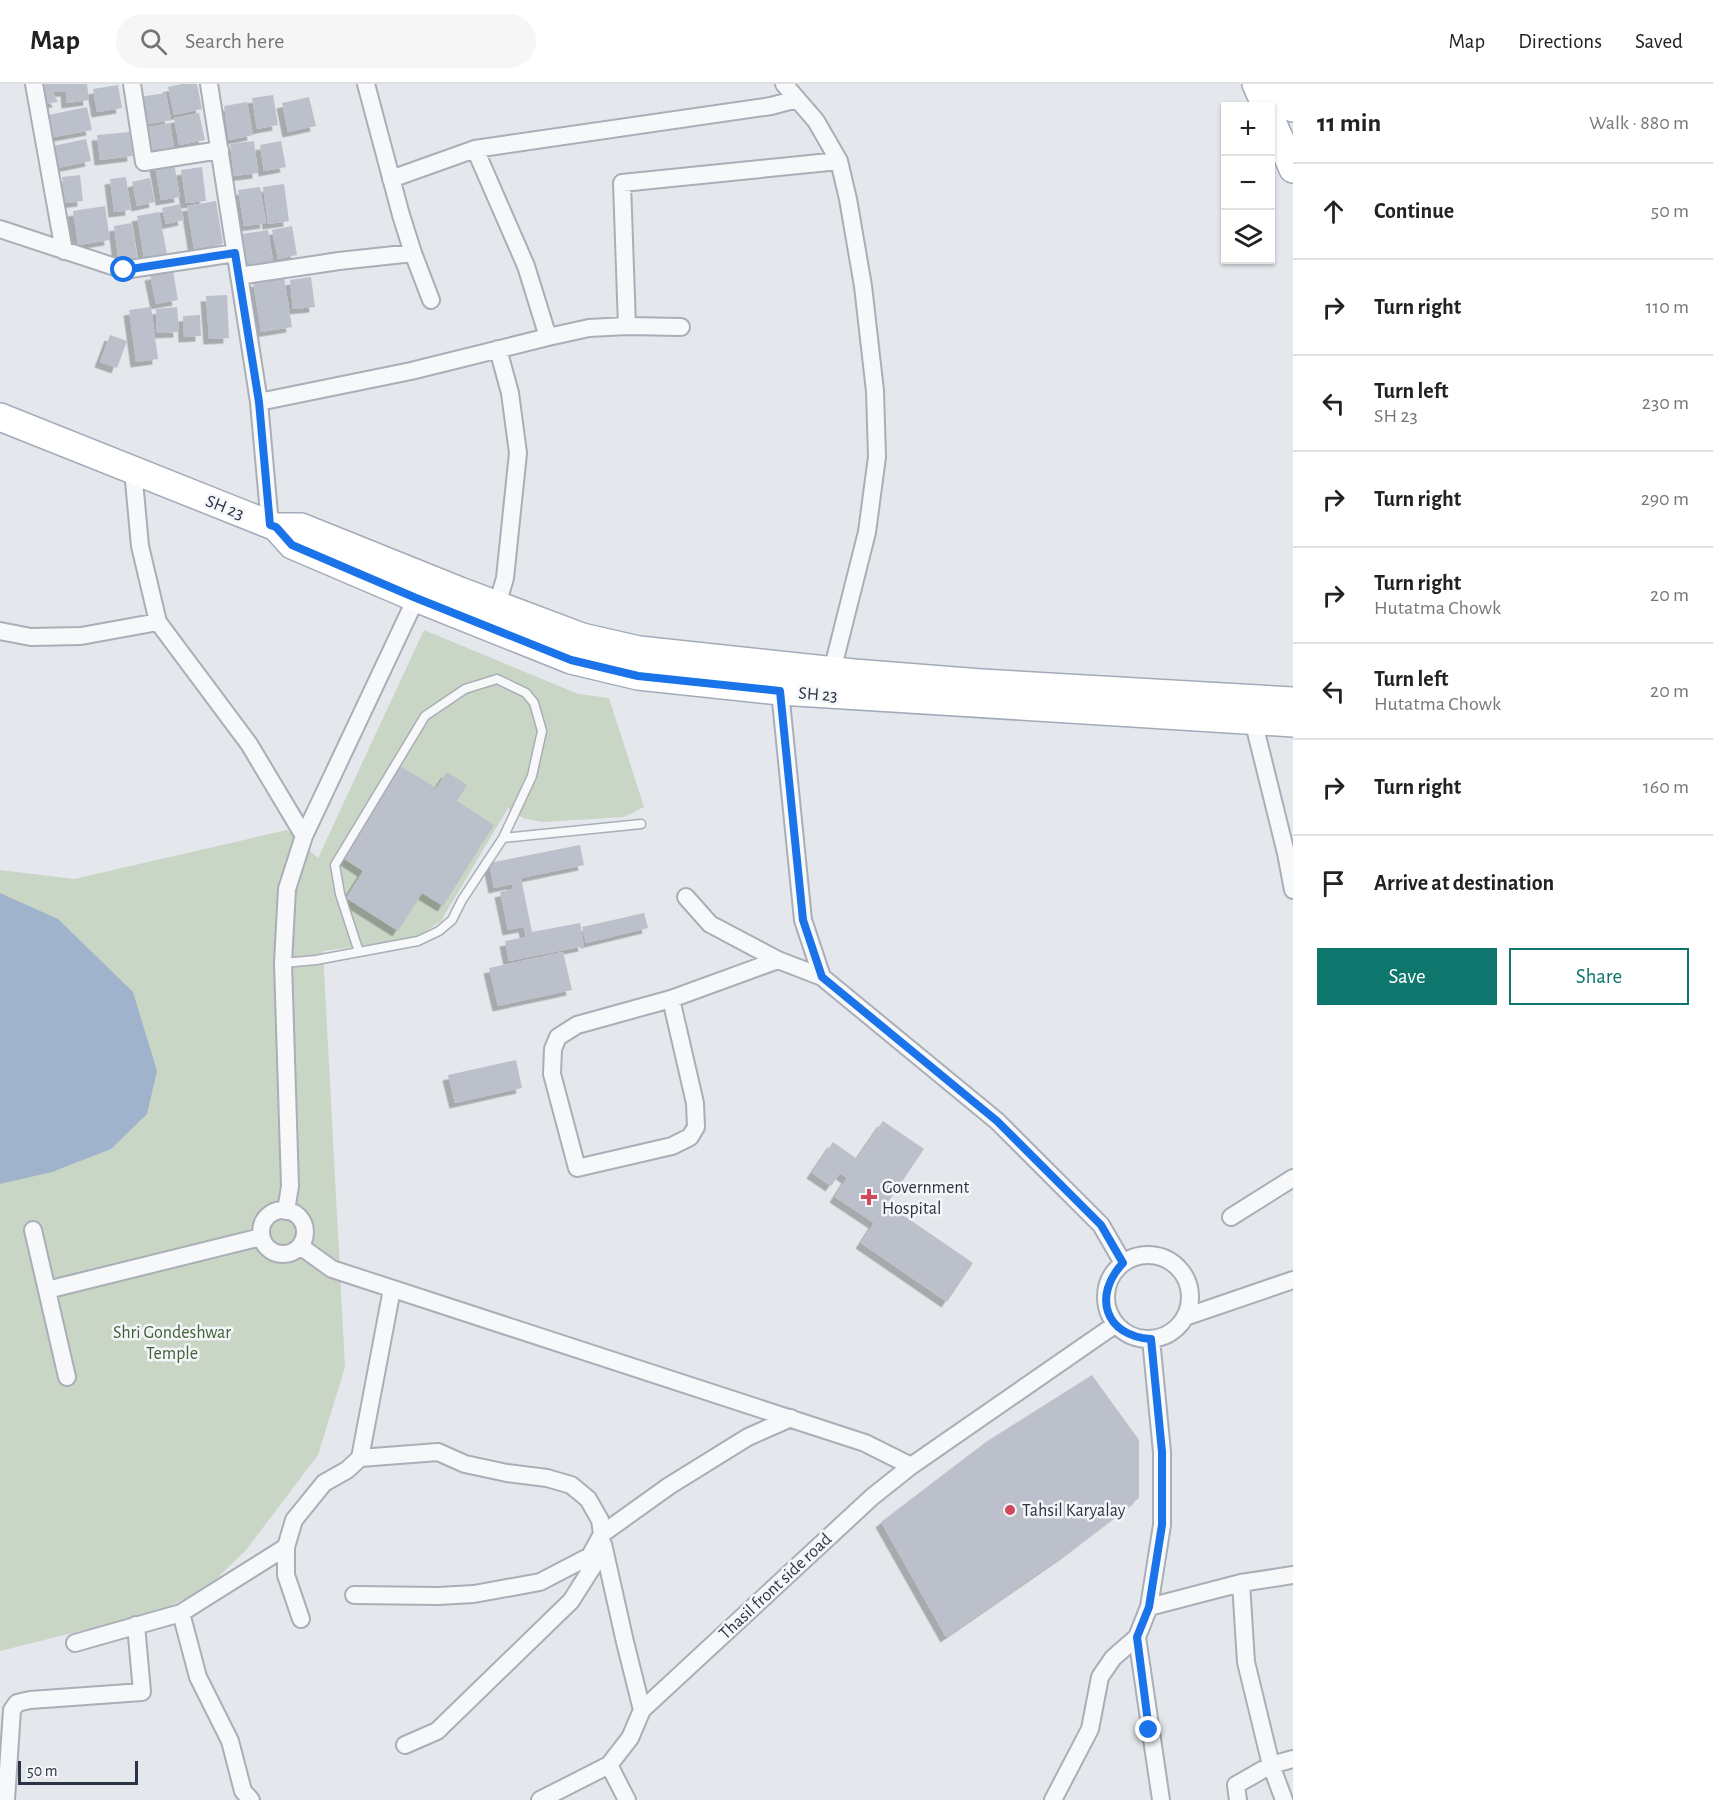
<!DOCTYPE html>
<html lang="en">
<head>
<meta charset="utf-8">
<style>
  :root { --surface:#fff; --page:#f6f6f6; --text:#222; --muted:#767676; --line:#e0e0e0; --accent:#0f766e }
  body { margin:0; font-family:"Alegreya Sans",sans-serif; background:var(--page); color:var(--text) }
  .controls { position:absolute; right:18px; top:18px; display:grid; overflow:hidden; border-radius:0px; box-shadow:0 2px 4px #0004 }
  .controls button { width:54px; height:54px; display:grid; place-items:center; padding:0; border:0; border-bottom:2px solid var(--line); background:var(--surface); color:var(--text); font:30px sans-serif }
  .scale { position:absolute; left:18px; bottom:15px; width:120px; box-sizing:border-box; padding-left:6px; border:3px solid #2b3445; border-top:0; font-size:16px; line-height:21px; white-space:nowrap; color:#2b3445; -webkit-text-stroke:4px #f4f6f9; paint-order:stroke }
  .stop { position:absolute; width:18px; height:18px; margin:-14px; border:4px solid #1a73e8; border-radius:50%; background:#fff }
  .stop.end { background:#1a73e8; border-color:#fff; box-shadow:0 2px 6px #0008 }
  .list { margin:0; padding:0; list-style:none }
  h2 { display:flex; justify-content:space-between; align-items:center; height:78px; margin:0; padding:0 24px; font-size:26px }
  h2 small { font-size:20px; font-weight:400; color:var(--muted) }
  .list li { display:grid; grid-template-columns:39px 1fr auto; gap:18px; align-items:center; box-sizing:border-box; height:96px; padding:0 24px; border-top:2px solid var(--line) }
  .list b { display:block; font-size:22px; white-space:nowrap }
  .list p { margin:0; font-size:20px; white-space:nowrap; color:var(--muted) }
  .list em { font-size:20px; font-style:normal; color:var(--muted) }
  .actions { display:flex; gap:12px; padding:18px 24px }
  .actions a { flex:1; padding:14px 0; border:2px solid var(--accent); border-radius:0px; text-align:center; font-size:21px; color:var(--accent) }
  .actions .main { background:var(--accent); color:#fff }
  .icon { flex:none; width:33px; height:33px; fill:none; stroke:currentColor; stroke-width:2; stroke-linecap:round; stroke-linejoin:round }
  .map { position:relative; flex:none; width:1293px; height:1716px; overflow:hidden }
  header { display:flex; align-items:center; gap:36px; box-sizing:border-box; height:84px; padding:0 30px; background:var(--surface); border-bottom:2px solid var(--line) }
  header strong { font-size:28px }
  nav { display:flex; gap:33px; margin-inline-start:auto; font-size:21px }
  .search { width:420px; height:54px; background:var(--page); display:flex; align-items:center; gap:15px; box-sizing:border-box; padding:0 21px; border-radius:33px; color:var(--muted); font-size:22px }
  main { display:flex }
  aside { flex:1; background:var(--surface) }
  .map>svg:first-child { display:block }
  .green { fill:#c9d6c5 }
  .water { fill:#9fb4cc }
  .building { fill:#bbc0ca; filter:url(#shadow) }
  .lines { fill:none; stroke-linecap:round; stroke-linejoin:round }
  .lane-casing { stroke:#a9aeb7; stroke-width:11 }
  .street-casing { stroke:#a9aeb7; stroke-width:20 }
  .primary-casing { stroke:#a3abb8; stroke-width:30 }
  .lane { stroke:#f7f8fa; stroke-width:8 }
  .street { stroke:#f7f8fa; stroke-width:16 }
  .primary { stroke:#fff; stroke-width:27 }
  .route { stroke:#1a73e8; stroke-width:8 }
  .poi-dot { fill:#d1495b; stroke:#f4f6f9; stroke-width:2 }
  .labels { text-anchor:middle; stroke-width:5; stroke-linejoin:round; paint-order:stroke }
  .street-label { font-size:18px; fill:#2b3445; stroke:#f4f6f9 }
  .poi-label { font-size:18px; fill:#2b3445; stroke:#f4f6f9; text-anchor:start }
  .park-label { font-size:18px; fill:#3f6138; stroke:#f4f6f9 }
</style>
</head>
<body>
<header>
<strong>Map</strong>
<div class="search"><svg class="icon" aria-label="search" viewBox="0 0 24 24"><circle cx="10" cy="10" r="6"/><path d="M15 15l6 6"/></svg>Search here</div>
<nav><a>Map</a><a>Directions</a><a>Saved</a></nav>
</header>
<main>
<div class="map">
<svg width="1293" height="1716" viewBox="0 0 1293 1716">
  <defs>
    <filter id="shadow"><feDropShadow dx="-5.5" dy="5.5" stdDeviation="0" flood-color="#0004"/></filter>
  </defs>
  <rect width="100%" height="100%" fill="#e4e7ec"/>
  <path class="green" d="M424,546L578,610L609,614L644,723L624,733L542,738L523,734L508,724L441,837L414,855L323,867L345,1283L318,1371L246,1466L209,1502L161,1527L0,1567V786L74,795L287,746L318,774Z"/>
  <path class="water" d="M0,809L58,835L133,908L157,987L147,1030L111,1065L52,1088L0,1100Z"/>
  <path class="building" d="M41,0H87L89,16L67,19L66,7L53,8L58,18L43,20Z
    M182,0H197L202,25L174,31L168,3Z
    M118,1L122,24L97,28L93,5Z
    M166,9L171,36L143,41L139,13Z
    M273,11L278,41L257,45L252,14Z
    M309,13L316,42L288,48L282,19Z
    M247,18L253,51L229,56L224,22Z
    M87,23L92,46L49,54L44,32Z
    M199,29L205,56L179,61L174,34Z
    M170,39L174,64L148,68L144,44Z
    M130,48L133,72L100,76L97,51Z
    M86,55L91,77L57,84L53,62Z
    M254,57L258,89L234,92L230,60Z
    M281,57L286,83L264,87L260,61Z
    M174,79L180,113L161,116L155,81Z
    M202,83L206,117L186,119L181,86Z
    M80,91L83,117L65,119L62,93Z
    M126,93L131,126L114,128L110,95Z
    M150,94L155,118L137,122L132,98Z
    M284,100L289,137L268,140L263,103Z
    M260,103L266,139L244,142L238,106Z
    M216,117L223,160L194,165L187,122Z
    M180,120L184,136L166,140L162,124Z
    M105,122L110,156L78,161L73,127Z
    M159,128L167,170L144,174L137,132Z
    M132,139L138,178L119,180L114,142Z
    M292,142L297,171L278,175L272,146Z
    M268,146L273,177L247,181L242,150Z
    M173,187L178,216L156,220L150,191Z
    M284,193L292,243L261,248L253,198Z
    M311,193L315,223L293,225L290,196Z
    M227,211L229,254L209,255L206,212Z
    M151,223L158,275L136,278L129,226Z
    M177,223L179,248L157,249L156,225Z
    M200,231L201,252L184,253L183,232Z
    M110,251L127,257L117,284L100,278Z
    M400,682L436,704L447,688L467,701L457,717L494,741L443,822L422,809L398,847L346,814L363,787L343,774Z
    M580,761L584,781L521,794L532,848L580,839L584,862L509,877L505,857L526,853L524,843L508,846L500,808L513,805L512,800L494,804L489,779Z
    M644,829L648,844L586,859L582,843Z
    M563,868L572,906L498,922L489,884Z
    M516,976L522,1004L455,1019L448,991Z
    M883,1037L924,1065L887,1120L973,1179L947,1218L861,1159L874,1139L835,1113L847,1094L840,1089L831,1102L812,1089L833,1058L857,1075Z
    M1092,1291L1139,1356V1414L1066,1470L946,1553L881,1438L986,1358Z"/>
  <g class="lines">
    <defs>
      <path id="lane" d="M359,868L340,810L335,781L425,632L465,605L497,595L526,609L534,619L542,647L532,692L503,754
        M283,879L316,876L418,857L439,847L452,836L462,816L503,754L641,740"/>
      <path id="street" d="M34,0L64,167
        M132,0L144,78L220,66
        M209,0L259,318L270,441
        M784,0L816,37L839,77L848,115L863,202L875,307L877,373L867,448L830,595
        M475,65L526,182L548,253
        M391,95L475,65L771,22L797,15
        M0,145L124,186L235,169
        M413,169L431,216
        M239,192L339,177L413,169L401,131L366,0
        M627,242L622,99L839,77
        M259,318L411,287L548,253L589,244L627,242L681,243
        M133,386L140,462L158,538L249,660L304,752
        M497,521L505,494L518,369L510,309L498,265
        M0,547L31,553L81,552L158,538
        M781,598L780,607L803,836L822,893L997,1037L1101,1141L1123,1179
        M1254,628L1253,636L1286,769L1293,806
        M686,813L710,840L778,876L822,893
        M671,915L695,1019L696,1043L690,1053L672,1062L577,1084L552,990L553,965L558,953L577,941L671,915L778,876
        M261 1148a22 22 0 1 1 44 0a22 22 0 1 1-44 0Z
        M286,1127L290,1102L283,879L287,805L304,752L420,506
        M1231,1133L1293,1094
        M33,1146L67,1293
        M300,1162L332,1185L865,1359L911,1382L1116,1240
        M1106 1213a42 42 0 1 1 84 0a42 42 0 1 1-84 0Z
        M47,1206L261,1153
        M1185,1233L1293,1196
        M360,1374L392,1205
        M603,1460L625,1558L642,1626L630,1654L609,1681L627,1716
        M1241,1499L1246,1578L1271,1681L1284,1716
        M354,1511L438,1512L474,1510L540,1498L590,1472L602,1450L669,1402L748,1353L791,1334
        M1149,1523L1241,1499L1293,1491
        M181,1529L198,1593L230,1657L243,1707L251,1716
        M301,1535L286,1491V1463L294,1436L324,1399L347,1386L360,1374L438,1368L465,1380L507,1389L547,1394L571,1401L588,1415L600,1436L602,1450L597,1476L571,1517L437,1647L405,1661
        M1137,1553L1161,1716
        M75,1559L181,1529L286,1463
        M642,1626L872,1413L911,1382
        M6,1716L12,1626L17,1619L30,1616L142,1608L136,1541
        M540,1716L609,1681
        M1053,1716L1090,1645L1100,1593L1113,1574L1137,1553L1149,1523L1162,1441V1368L1151,1255
        M1238,1716L1236,1701L1271,1681L1293,1675"/>
      <path id="primary" d="M1256,0L1266,22
        M1283,0L1293,24
        M1270,33L1293,85
        M0,333L276,443L292,461L416,514L571,576L638,592L780,607L1293,639
        M276,443H301L460,507L582,553L639,566L854,589L981,599L1293,617"/>
    </defs>
    <use href="#lane" class="lane-casing"/>
    <use href="#street" class="street-casing"/>
    <use href="#primary" class="primary-casing"/>
    <use href="#lane" class="lane"/>
    <use href="#street" class="street"/>
    <use href="#primary" class="primary"/>
  </g>
  <g class="lines">
    <path class="route" d="M124,186L235,169L259,318L270,441L276,443L292,461L416,514L571,576L638,592L780,607L803,836L822,893L997,1037L1101,1141L1123,1179C1092,1212 1105,1252 1151,1255L1162,1368V1441L1149,1523L1137,1553L1149,1646"/>
  </g>
  <g class="poi-dot">
    <path d="M866 1104h6v6h6v6h-6v6h-6v-6h-6v-6h6z"/>
    <circle cx="1010" cy="1426" r="6"/>
  </g>
  <g class="labels">
    <g class="street-label">
      <text transform="translate(225 423) rotate(22)" y="6">SH 23</text>
      <text transform="translate(818 610) rotate(4)" y="6">SH 23</text>
      <text transform="translate(775 1502) rotate(-43)" y="6">Thasil front side road</text>
    </g>
    <g class="poi-label">
      <text x="882" y="1109">Government<tspan x="882" dy="21">Hospital</tspan></text>
      <text x="1022" y="1432">Tahsil Karyalay</text>
    </g>
    <g class="park-label">
      <text x="172" y="1254">Shri Gondeshwar<tspan x="172" dy="21">Temple</tspan></text>
    </g>
  </g>
</svg>
<div class="controls">
<button>+</button>
<button>−</button>
<button><svg class="icon" aria-label="layers" viewBox="0 0 24 24"><path d="M12 4l9 5-9 5-9-5zM3 14l9 5 9-5"/></svg></button>
</div>
<div class="scale">50 m</div>
<div class="stop" style="left:124px;top:186px"></div>
<div class="stop end" style="left:1149px;top:1646px"></div>
</div>
<aside>
<h2>11 min<small>Walk · 880 m</small></h2>
<ul class="list">
<li><svg class="icon" aria-label="ahead" viewBox="0 0 24 24"><path d="M12 20V5M6 11l6-6 6 6"/></svg><div><b>Continue</b></div><em>50 m</em></li>
<li><svg class="icon" aria-label="right" viewBox="0 0 24 24"><path d="M7 20v-9h11M14 6l5 5-5 5"/></svg><div><b>Turn right</b></div><em>110 m</em></li>
<li><svg class="icon" aria-label="left" viewBox="0 0 24 24"><path d="M17 20v-9H6M10 6l-5 5 5 5"/></svg><div><b>Turn left</b><p>SH 23</p></div><em>230 m</em></li>
<li><svg class="icon" aria-label="right" viewBox="0 0 24 24"><path d="M7 20v-9h11M14 6l5 5-5 5"/></svg><div><b>Turn right</b></div><em>290 m</em></li>
<li><svg class="icon" aria-label="right" viewBox="0 0 24 24"><path d="M7 20v-9h11M14 6l5 5-5 5"/></svg><div><b>Turn right</b><p>Hutatma Chowk</p></div><em>20 m</em></li>
<li><svg class="icon" aria-label="left" viewBox="0 0 24 24"><path d="M17 20v-9H6M10 6l-5 5 5 5"/></svg><div><b>Turn left</b><p>Hutatma Chowk</p></div><em>20 m</em></li>
<li><svg class="icon" aria-label="right" viewBox="0 0 24 24"><path d="M7 20v-9h11M14 6l5 5-5 5"/></svg><div><b>Turn right</b></div><em>160 m</em></li>
<li><svg class="icon" aria-label="arrive" viewBox="0 0 24 24"><path d="M6 21V4h12l-3 4 3 4H6"/></svg><div><b>Arrive at destination</b></div></li>
</ul>
<div class="actions"><a class="main">Save</a><a>Share</a></div>
</aside>
</main>
</body>
</html>
